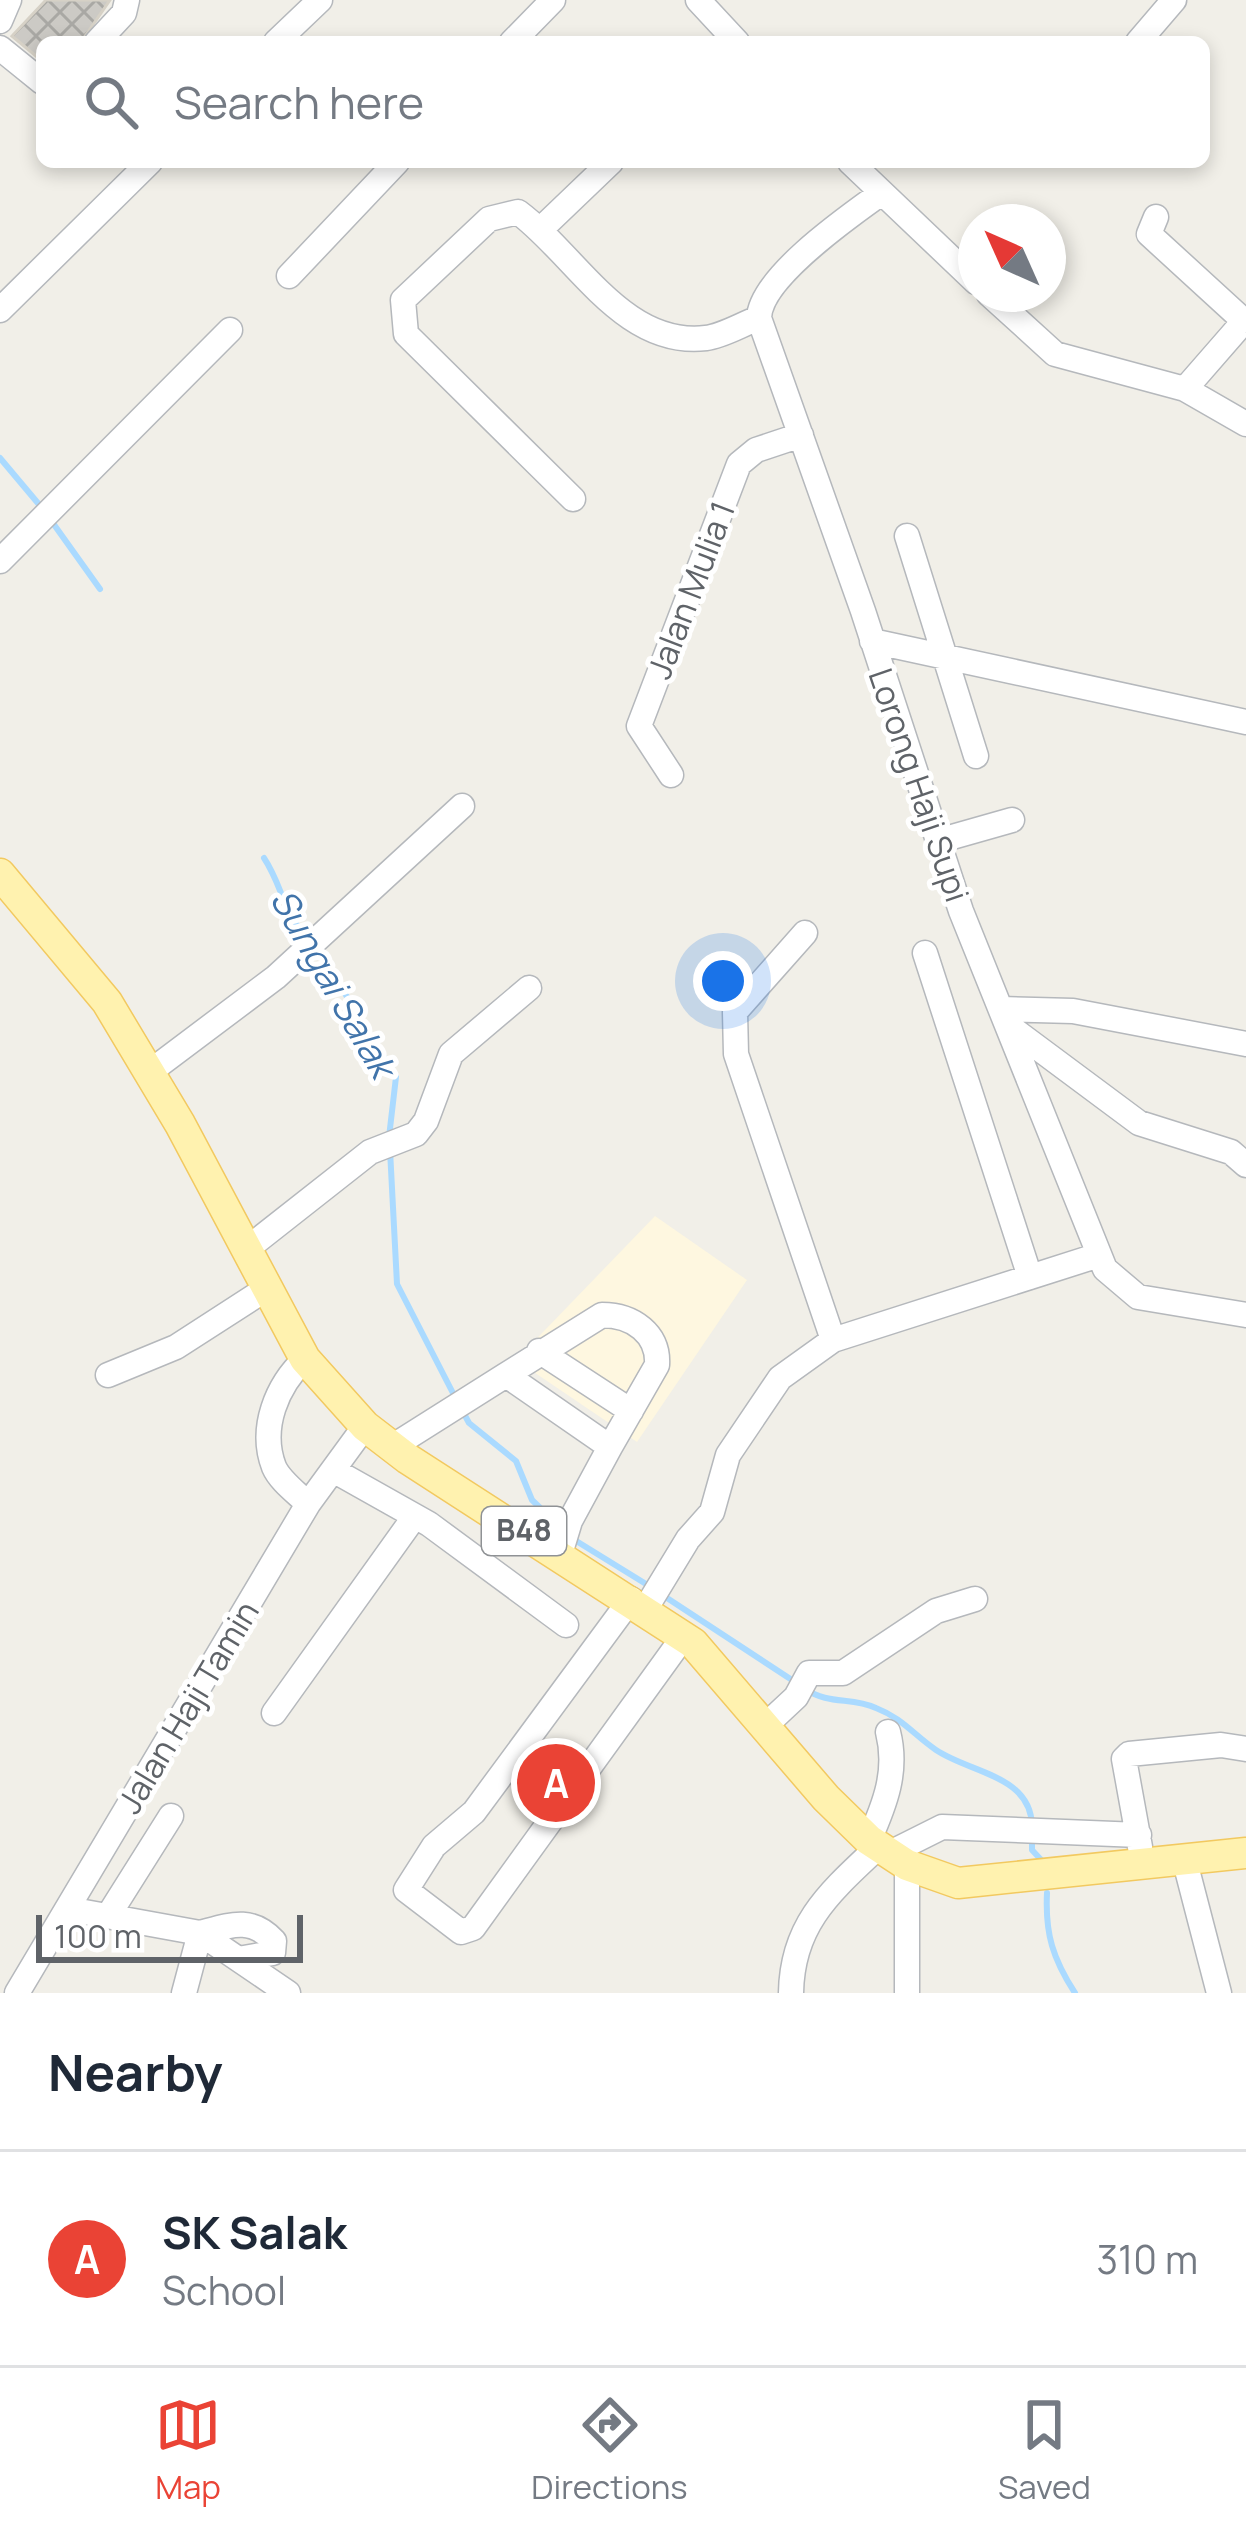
<!DOCTYPE html>
<html lang="en">
<head>
<meta charset="utf-8">
<style>
  :root { --surface:#fff; --page:#f6f6f7; --text:#1f2937; --muted:#747a83; --line:#e0e1e3; --accent:#ea4335 }
  body { margin:0; font-family:Manrope,sans-serif; background:var(--page); color:var(--text) }
  .compass { position:absolute; left:958px; top:204px; width:108px; height:108px; border-radius:50%; background:var(--surface); box-shadow:0 6px 18px #0003; rotate:315deg }
  .scale { position:absolute; left:36px; bottom:30px; width:267px; box-sizing:border-box; padding-left:12px; border:6px solid #5f6368; border-top:0; font-size:33px; line-height:42px; white-space:nowrap; color:#5f6368; -webkit-text-stroke:9px #fff; paint-order:stroke }
  .you { position:absolute; left:723px; top:981px; width:42px; height:42px; margin:-30px; border:9px solid #fff; border-radius:50%; background:#1a73e8; box-shadow:0 0 0 18px #1a73e833 }
  .badge { display:grid; place-items:center; width:78px; height:78px; border-radius:50%; background:var(--accent); color:#fff; font-size:39px; font-weight:700 }
  .pin { position:absolute; translate:-50% -50%; border:6px solid #fff; box-shadow:0 3px 12px #0006 }
  .list { margin:0; padding:0; list-style:none }
  h2 { display:flex; justify-content:space-between; align-items:center; height:156px; margin:0; padding:0 48px; font-size:51px }
  h2 small { font-size:39px; font-weight:400; color:var(--muted) }
  .list li { display:grid; grid-template-columns:78px 1fr auto; gap:36px; align-items:center; box-sizing:border-box; height:216px; padding:0 48px; border-top:3px solid var(--line) }
  .list b { display:block; font-size:45px; white-space:nowrap }
  .list p { margin:0; font-size:39px; white-space:nowrap; color:var(--muted) }
  .list em { font-size:39px; font-style:normal; color:var(--muted) }
  .icon { flex:none; width:66px; height:66px; fill:none; stroke:currentColor; stroke-width:2; stroke-linecap:round; stroke-linejoin:round }
  .map { position:relative; flex:none; width:1246px; height:1993px; overflow:hidden }
  .search { position:absolute; background:var(--surface); box-shadow:0 6px 18px #0003; left:36px; right:36px; top:36px; height:132px; display:flex; align-items:center; gap:30px; box-sizing:border-box; padding:0 42px; border-radius:18px; color:var(--muted); font-size:45px }
  .sheet { height:372px; background:var(--surface) }
  nav { display:flex; justify-content:space-around; align-items:center; box-sizing:border-box; height:168px; border-top:3px solid var(--line); background:var(--surface); font-size:33px; color:var(--muted) }
  nav a { display:grid; justify-items:center; gap:6px }
  nav .on { color:var(--accent) }
  .map>svg:first-child { display:block }
  .commercial { fill:#fef7e0 }
  .lines { fill:none; stroke-linecap:round; stroke-linejoin:round }
  .stream { stroke:#aadaff; stroke-width:6 }
  .building { fill:url(#building-cross-hatch); stroke:#d6d1c6; stroke-width:3 }
  .minor-casing { stroke:#b5b8bc; stroke-width:27 }
  .major-casing { stroke:#f2c960; stroke-width:33 }
  .minor { stroke:#fff; stroke-width:24 }
  .major { stroke:#fff2af; stroke-width:30 }
  .labels { text-anchor:middle; stroke-width:10; stroke-linejoin:round; paint-order:stroke }
  .shield { fill:#fff; stroke:#8f9295; stroke-width:3 }
  .shield-label { font-size:30px; font-weight:bold; fill:#5f6368 }
  .street-label { font-size:33px; fill:#5f6368; stroke:#fff }
  .water-label { font-size:36px; font-style:italic; fill:#4174aa; stroke:#fff }
</style>
</head>
<body>
<div class="map">
<svg width="1246" height="1993" viewBox="0 0 1246 1993">
  <defs>
    <pattern id="building-cross-hatch" width="8" height="8" patternUnits="userSpaceOnUse" patternTransform="scale(3)"><rect width="8" height="8" fill="#cccac5"/><path d="M0 0l8 8M0 8l8-8" fill="none" stroke="#a9a8a4"/></pattern>
  </defs>
  <rect width="100%" height="100%" fill="#f1efe8"/>
  <path class="commercial" d="M655,1216L747,1280L637,1442L516,1360Z"/>
  <g class="lines">
    <path class="stream" d="M0,458L42,508
      M50,519L100,589
      M264,858C282,885 283,912 306,936
      M316,946L396,1077L389,1137
      M390,1150L397,1284L456,1399
      M462,1410L469,1423L516,1461L532,1500L559,1526
      M573,1539L646,1584
      M667,1598L795,1682
      M805,1689C829,1705 851,1697 876,1708C902,1718 914,1735 936,1750C970,1773 1031,1775 1032,1826
      M1032,1840V1850L1045,1864
      M1047,1893C1045,1934 1053,1959 1075,1993"/>
  </g>
  <path class="building" d="M46,0H110L81,42H42V61L12,36Z"/>
  <g class="lines">
    <defs>
      <path id="minor" d="M698,0L737,42
        M0,21L9,0
        M97,42L124,13L127,0
        M276,42L320,0
        M512,42L553,0
        M1138,42L1174,0
        M0,48L42,82
        M850,162L976,282
        M880,194C848,217 760,278 759,318L863,611L961,911L1105,1269L1138,1297L1246,1315
        M1156,217L1149,234L1244,321
        M541,229L611,162
        M289,276L397,162
        M989,294L1055,354L1185,389L1246,319
        M0,310L150,162
        M1185,389L1246,424
        M573,499L406,334L403,300L489,219L518,212C576,255 623,348 706,338C723,336 742,324 759,318
        M907,536L976,756
        M0,561L230,330
        M872,641L1246,722
        M671,775L639,726L739,464L756,450L801,435
        M938,841L1012,820
        M805,933L735,1012L736,1054L833,1340
        M925,953L1030,1277
        M1001,1009L1073,1011L1246,1044
        M1014,1030L1139,1123L1231,1152L1246,1165
        M151,1071L276,977L462,806
        M248,1248L370,1152L416,1134L426,1121L451,1054L529,988
        M539,1351L631,1411
        M305,1359C277,1385 259,1428 274,1467C280,1481 297,1493 308,1504
        M108,1375L176,1347L269,1287
        M506,1375L602,1315C633,1315 659,1334 657,1365L610,1447
        M392,1447L506,1375L610,1447L570,1521L560,1554
        M333,1470L429,1524L566,1625
        M631,1599L474,1812L434,1846L406,1890L461,1932L473,1928L684,1636
        M646,1608L688,1539L712,1512L728,1455L780,1378L833,1340L1099,1255
        M274,1713L415,1516
        M765,1726L796,1697L809,1673H843L936,1611L975,1599
        M869,1840C885,1804 898,1771 888,1732
        M1140,1847L1124,1759L1129,1754L1221,1745L1246,1749
        M890,1853L942,1827L1139,1835
        M1185,1862L1219,1993
        M68,1909L200,1933L288,1993
        M108,1916L171,1816
        M17,1993L308,1504L365,1426
        M184,1993L200,1933C230,1925 251,1916 274,1941L273,1953L238,1959
        M791,1993C792,1924 830,1892 878,1847
        M907,1993V1865"/>
      <path id="major" d="M0,874L107,1002L180,1124L305,1359L365,1426L408,1459L693,1643L826,1798L869,1840L907,1865L958,1883L1246,1853"/>
    </defs>
    <use href="#minor" class="minor-casing"/>
    <use href="#major" class="major-casing"/>
    <use href="#minor" class="minor"/>
    <use href="#major" class="major"/>
  </g>
  <g class="labels">
    <rect class="shield" x="482" y="1507" width="84" height="48" rx="9"/>
    <g class="shield-label">
      <text x="524" y="1541">B48</text>
    </g>
    <g class="street-label">
      <text transform="translate(691 590) rotate(-69)" y="12">Jalan Mulia 1</text>
      <text transform="translate(919 785) rotate(71)" y="12">Lorong Haji Supi</text>
      <text transform="translate(188 1707) rotate(-59)" y="12">Jalan Haji Tamin</text>
    </g>
    <g class="water-label">
      <text transform="translate(333 983) rotate(60)" y="13">Sungai Salak</text>
    </g>
  </g>
</svg>
<svg class="compass" viewBox="-18 -18 36 36"><path d="M0-13l5 13h-10z" fill="#e53935"/><path d="M0 13l5-13h-10z" fill="#747a83"/></svg>
<div class="scale">100 m</div>
<div class="you"></div>
<div class="pin badge" style="left:556px;top:1783px">A</div>
<div class="search"><svg class="icon" aria-label="search" viewBox="0 0 24 24"><circle cx="10" cy="10" r="6"/><path d="M15 15l6 6"/></svg>Search here</div>
</div>
<section class="sheet">
<h2>Nearby<small></small></h2>
<ul class="list">
<li><span class="badge">A</span><div><b>SK Salak</b><p>School</p></div><em>310 m</em></li>
</ul>
</section>
<nav>
<a class="on"><svg class="icon" aria-label="map" viewBox="0 0 24 24"><path d="M3 6l6-2 6 2 6-2v14l-6 2-6-2-6 2zM9 4v14M15 6v14"/></svg>Map</a>
<a><svg class="icon" aria-label="directions" viewBox="0 0 24 24"><path d="M12 3l9 9-9 9-9-9zM9 14v-3h6M13 9l2 2-2 2"/></svg>Directions</a>
<a><svg class="icon" aria-label="saved" viewBox="0 0 24 24"><path d="M7 4h10v16l-5-4-5 4z"/></svg>Saved</a>
</nav>
</body>
</html>
